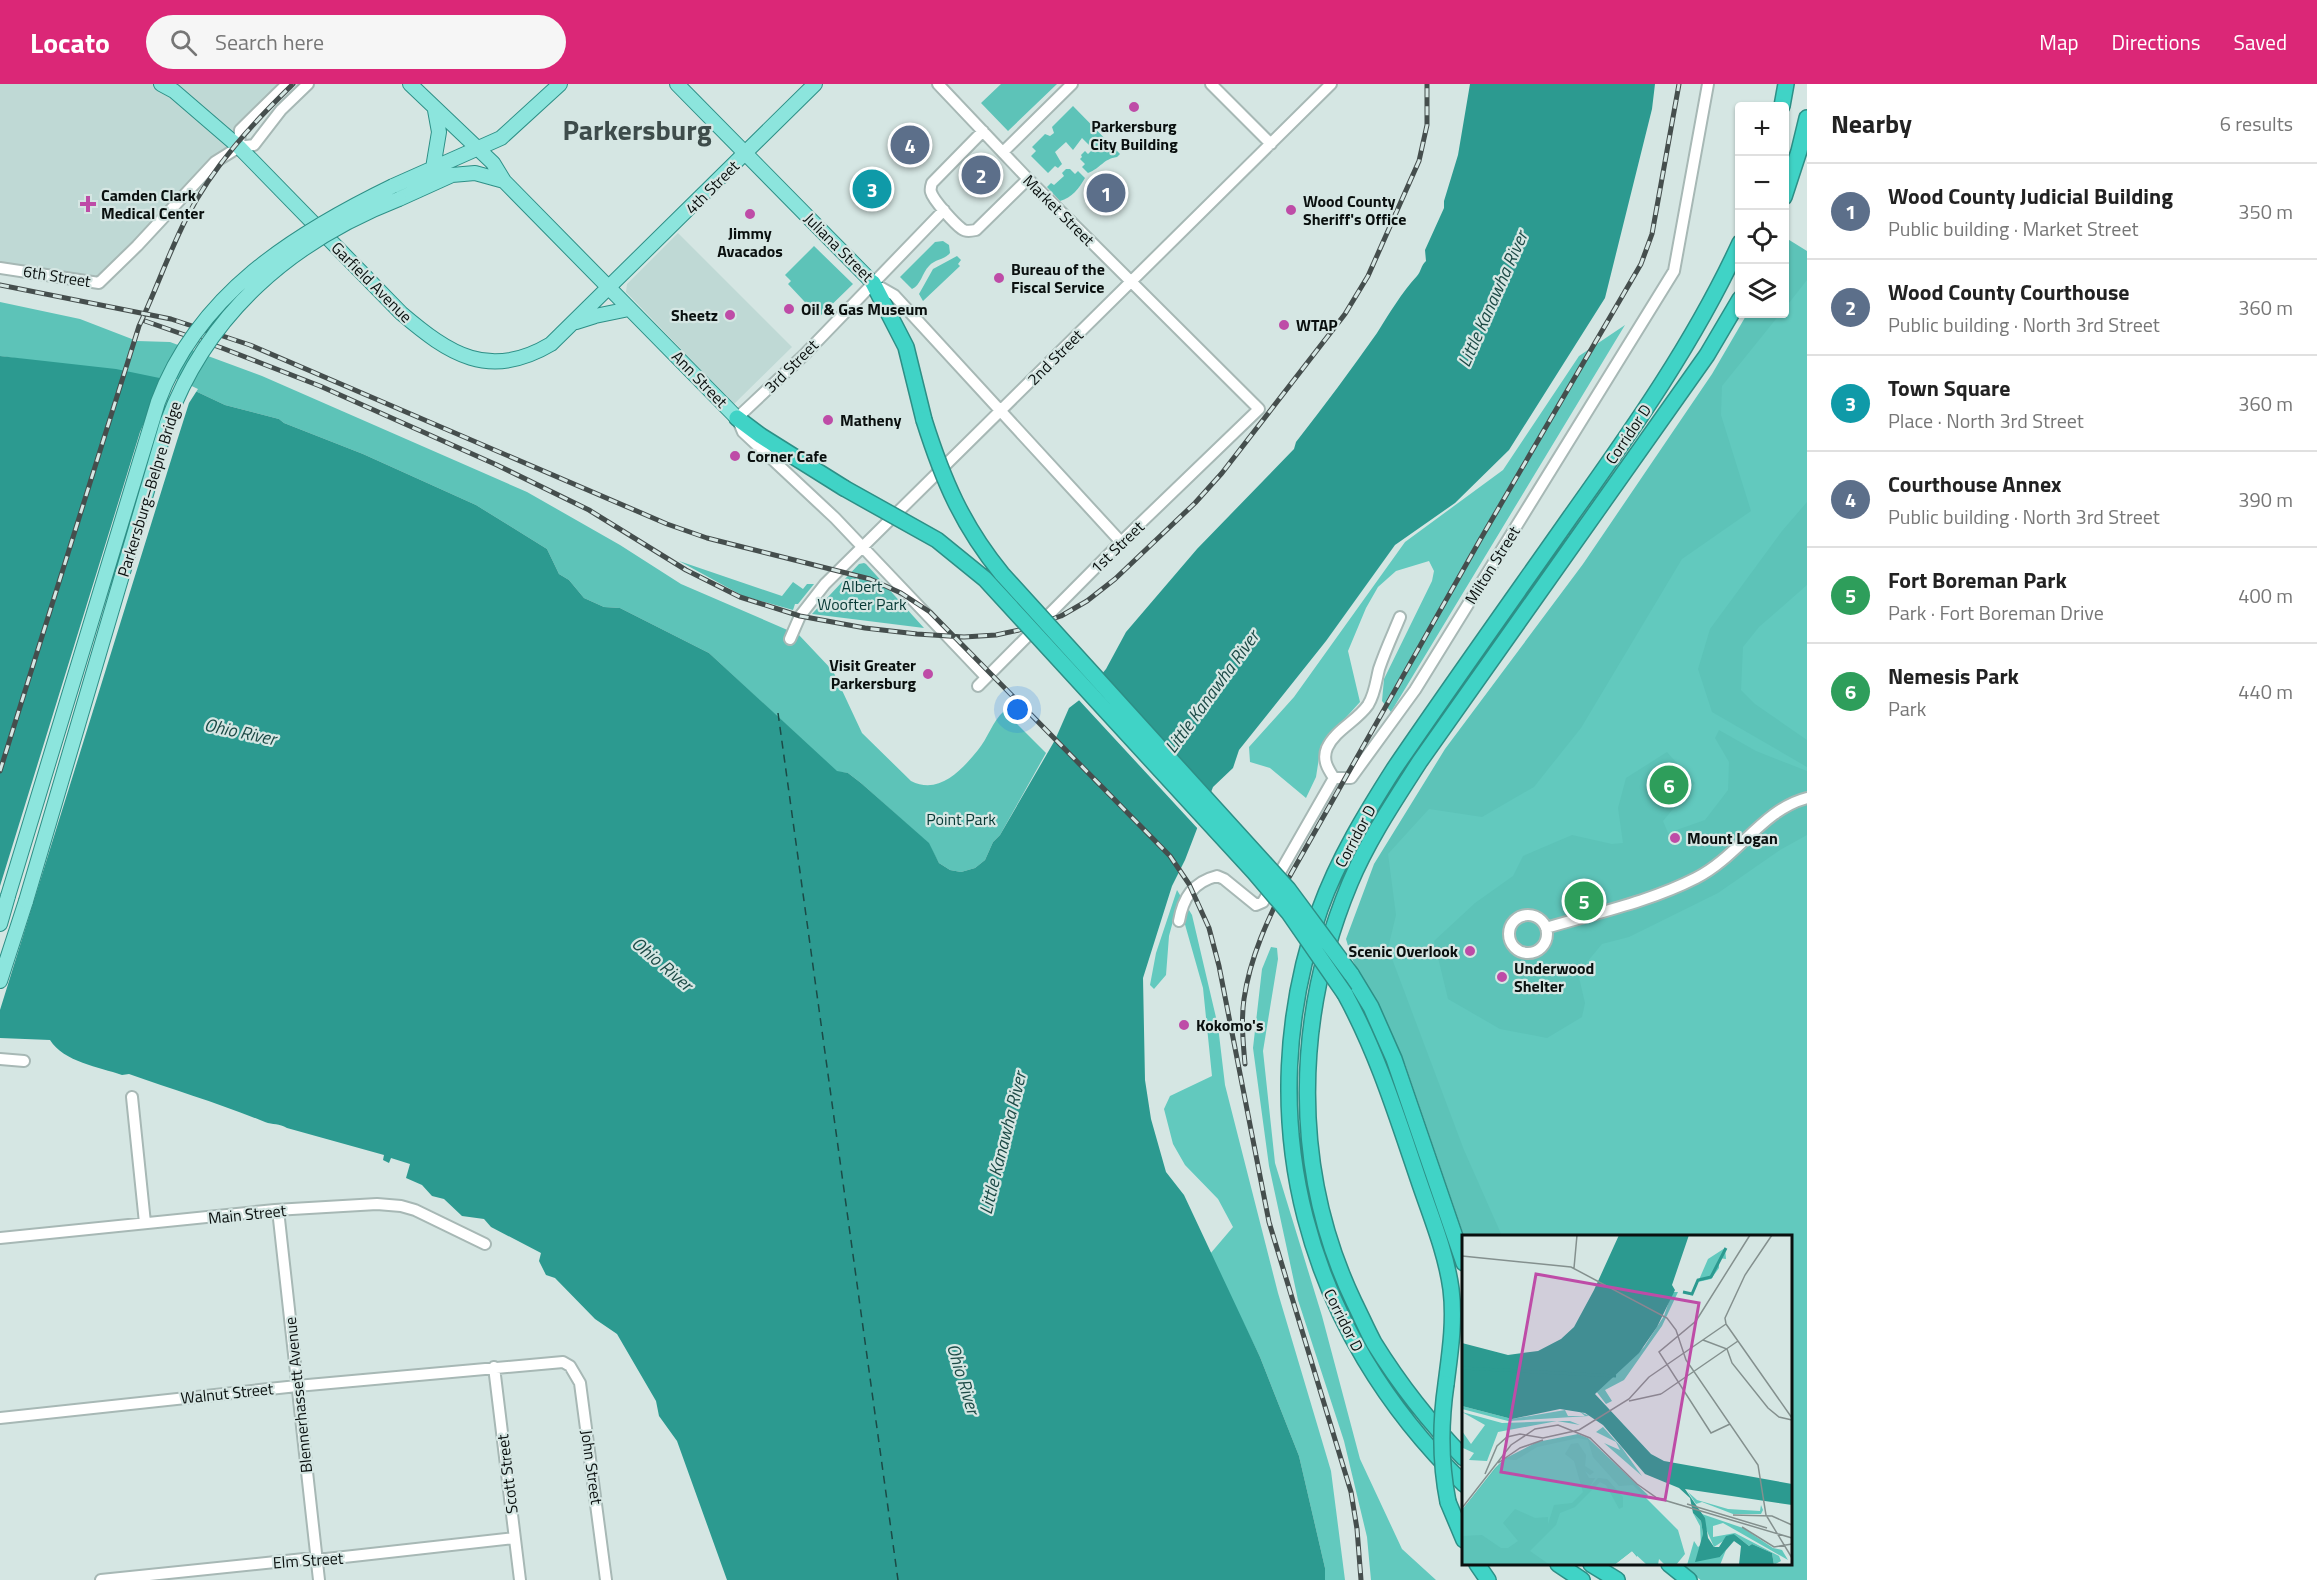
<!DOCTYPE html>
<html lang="en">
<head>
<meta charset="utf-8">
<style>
  :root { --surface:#fff; --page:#f6f6f6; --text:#222; --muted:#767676; --line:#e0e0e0; --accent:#db2777 }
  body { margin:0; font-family:"Titillium Web",sans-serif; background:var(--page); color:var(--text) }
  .controls { position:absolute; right:18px; top:18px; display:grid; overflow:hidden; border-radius:6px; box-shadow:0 2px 4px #0004 }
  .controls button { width:54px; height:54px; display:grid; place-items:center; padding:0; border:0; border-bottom:2px solid var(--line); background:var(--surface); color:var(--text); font:30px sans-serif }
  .you { position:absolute; left:1018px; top:626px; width:21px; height:21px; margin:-15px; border:4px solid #fff; border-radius:50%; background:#1a73e8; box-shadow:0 0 0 9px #1a73e833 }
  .badge { display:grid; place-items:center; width:39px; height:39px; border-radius:50%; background:var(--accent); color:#fff; font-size:20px; font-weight:700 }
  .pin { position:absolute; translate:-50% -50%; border:3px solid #fff; box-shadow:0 2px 6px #0006 }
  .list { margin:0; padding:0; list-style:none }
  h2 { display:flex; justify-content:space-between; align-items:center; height:78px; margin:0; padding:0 24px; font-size:26px }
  h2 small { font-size:20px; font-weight:400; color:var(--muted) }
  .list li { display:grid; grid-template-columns:39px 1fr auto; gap:18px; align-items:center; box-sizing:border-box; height:96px; padding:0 24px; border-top:2px solid var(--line) }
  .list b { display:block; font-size:22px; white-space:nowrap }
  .list p { margin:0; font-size:20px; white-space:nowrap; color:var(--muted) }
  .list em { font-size:20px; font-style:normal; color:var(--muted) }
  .icon { flex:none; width:33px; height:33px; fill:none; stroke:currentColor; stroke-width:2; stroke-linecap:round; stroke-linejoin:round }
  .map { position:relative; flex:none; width:1807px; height:1496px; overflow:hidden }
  header { display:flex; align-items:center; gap:36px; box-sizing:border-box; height:84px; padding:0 30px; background:var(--accent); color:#fff }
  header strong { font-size:28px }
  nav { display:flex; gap:33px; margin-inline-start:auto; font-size:21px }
  .search { width:420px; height:54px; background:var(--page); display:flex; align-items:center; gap:15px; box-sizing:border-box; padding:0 21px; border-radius:33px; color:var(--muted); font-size:22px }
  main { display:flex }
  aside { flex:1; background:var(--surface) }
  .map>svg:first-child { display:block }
  .built { fill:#bfd9d5 }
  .green { fill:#5dc3b8 }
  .forest { fill:#62c9be }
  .water { fill:#2c9a90 }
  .pier { fill:#d5e6e3 }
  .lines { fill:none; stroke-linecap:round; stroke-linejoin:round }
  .ferry { stroke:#1c4a46; stroke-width:1.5; stroke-dasharray:8 6; stroke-linecap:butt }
  .minor-casing { stroke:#a7b8b5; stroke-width:14 }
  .major-casing { stroke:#2d8f86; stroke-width:16 }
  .highway-casing { stroke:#2d8f86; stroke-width:18 }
  .minor { stroke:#fff; stroke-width:10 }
  .major { stroke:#8ce5dd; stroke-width:14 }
  .highway { stroke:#40d3c6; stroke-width:15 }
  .rail-casing { stroke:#454e4d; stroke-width:5 }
  .rail { stroke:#d5e6e3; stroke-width:3; stroke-dasharray:9; stroke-linecap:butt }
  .major-bridge-casing { stroke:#2d8f86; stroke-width:16; stroke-linecap:butt }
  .highway-bridge-casing { stroke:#2d8f86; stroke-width:18; stroke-linecap:butt }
  .major-bridge { stroke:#8ce5dd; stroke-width:14 }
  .highway-bridge { stroke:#40d3c6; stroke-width:15 }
  .poi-dot { fill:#be4ca7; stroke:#d5e6e3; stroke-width:2 }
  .labels { text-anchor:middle; stroke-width:4.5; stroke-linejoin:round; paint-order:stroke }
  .poi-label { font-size:16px; font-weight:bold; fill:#0a100f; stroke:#d5e6e3; text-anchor:start }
  .street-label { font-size:16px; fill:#0a100f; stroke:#d5e6e3 }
  .park-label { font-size:16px; fill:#073935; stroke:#d5e6e3 }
  .water-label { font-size:18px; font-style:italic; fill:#1c4a46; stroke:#d5e6e3 }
  .town-label { font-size:28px; font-weight:bold; fill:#3e4c4b; stroke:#d5e6e3 }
  .inset-river { fill:none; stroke:#2c9a90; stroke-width:3 }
  .inset-road { fill:none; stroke:#84908e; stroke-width:1.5 }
  .view { fill:#be4ca7; fill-opacity:0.15; stroke:#be4ca7; stroke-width:3 }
  .inset-edge { fill:none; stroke:#0a100f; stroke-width:3 }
</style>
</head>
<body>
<header>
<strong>Locato</strong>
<div class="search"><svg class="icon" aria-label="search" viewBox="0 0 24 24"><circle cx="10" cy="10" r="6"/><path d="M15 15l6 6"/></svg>Search here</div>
<nav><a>Map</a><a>Directions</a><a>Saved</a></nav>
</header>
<main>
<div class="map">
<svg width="1807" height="1496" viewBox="0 0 1807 1496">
  <rect width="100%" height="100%" fill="#d5e6e3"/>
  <path class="built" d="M0,0H287L240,46L239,63L215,78L99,199L0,184Z
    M678,149L792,263L734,320L626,208L627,200Z"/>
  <path class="green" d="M1001,0H1057L1008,47L981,19Z
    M1073,22L1120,70L1117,73C1103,75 1101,84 1088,89L1082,83L1085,80L1080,75L1082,73L1081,71L1085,67L1088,70L1093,65L1082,54L1073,66L1066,58L1055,68L1062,80L1058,84L1055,82L1048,89L1031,72L1036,67L1032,63L1045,50L1050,52L1054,49L1052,43Z
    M1066,85H1070L1075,90L1078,87L1085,94C1079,104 1072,114 1060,117L1047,103L1051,99L1054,101L1064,92L1062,89Z
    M1786,154L1807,167V1496H1701L1680,1480H1790V1152H1464L1405,980L1352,875L1346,855L1374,780L1445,665L1583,480L1712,290L1747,230H1784V158Z
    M943,157L949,161L950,169C944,176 935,175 929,182C922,189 921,201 912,205L900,193L935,158Z
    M814,162L853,200L819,233L788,200L791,197L785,191Z
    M957,172L961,176L958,180L960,182L923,217L919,210L933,185Z
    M0,218L80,235L137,257L170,258L262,292L527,408L620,461L681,500L799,551L833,587L862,649L911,697C939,711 961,687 978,666C988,654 992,638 1004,627L1046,669L1000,751L993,758L985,776L975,784L961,788L950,786L939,779L928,759L861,699L848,689L837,688L709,569L620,524L604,523L584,514L569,496L559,490L547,465L476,421L363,370L284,339L279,335L225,321L174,297L0,272Z
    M679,477L782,512L793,498L803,505L807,500H814L798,520H795L793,526L743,512Z
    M864,479L866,480L924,544L812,530L859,480Z"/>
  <path class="forest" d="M1807,196V418L1782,447L1710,545L1698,585L1712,628L1807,683V687L1756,667L1719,646L1715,654L1729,678L1728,706L1705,736L1668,749L1663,737L1695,699L1667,668L1626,694L1618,724L1623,759L1612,760L1572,751L1523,772L1513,792L1475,819L1434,857L1448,915L1500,945L1547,954L1582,933L1585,919L1578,889L1602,860L1629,853L1718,809L1780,766L1807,751V1496H1701L1687,1486L1686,1480H1790V1152H1502L1464,1066L1388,864L1396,831L1388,770L1429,725L1482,733L1534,703L1581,644L1682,475L1751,427L1721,331L1722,302L1780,230H1784L1785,224Z
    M1625,241L1391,628L1382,617L1384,595L1432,497L1434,487L1429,477L1396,487L1378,503L1366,524L1348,567L1360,618L1321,661L1316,693L1306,714L1270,684L1250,678L1249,663L1294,613L1405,458L1503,386L1579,272Z
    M1807,501V656L1755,620L1741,606L1743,563L1759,543Z
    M1177,806L1192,831L1218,942L1225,1001L1278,1209L1331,1387L1345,1496H1325V1484L1299,1372L1260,1273L1210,1170L1233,1143L1218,1115L1185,1081L1173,1060L1164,1025L1170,1012L1212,992L1203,904L1184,837H1173L1169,852L1166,891L1154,905L1150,901L1156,869Z
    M1271,863L1277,864L1278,875L1263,967L1275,1079L1322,1232L1360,1375L1402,1465L1436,1496H1371L1367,1453L1344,1357L1298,1216L1269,1082L1253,964L1262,885Z"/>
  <path class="water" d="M1470,0H1655L1652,25L1605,214L1509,366L1455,419L1395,461L1326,557L1239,666L1233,684L1213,703L1185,776L1172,802L1143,894L1145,996L1151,1035L1166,1088L1184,1111L1260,1273L1299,1372L1325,1484V1496H727L677,1357L659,1332L656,1317L617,1250L595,1235L555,1194L546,1191L539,1177L541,1169L491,1143L484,1135L462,1132L444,1115L432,1112L422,1101L406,1094L410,1080L391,1074L389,1079L383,1076L384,1071L287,1044C279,1039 273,1041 265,1038C221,1020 174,1006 129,990L122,991C99,983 64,978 50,956L0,954V272L116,285L174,297L225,321L279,335L284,339L363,370L476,421L547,465L559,490L569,496L584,514L604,523L620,524L709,569L837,687L848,689L861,699L929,759L939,779L950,786L961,788L975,784L985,776L993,758L1000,751L1055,656L1069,624L1082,614L1106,585L1126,548L1197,465L1294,365L1296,358C1324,322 1351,286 1377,249C1389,230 1402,208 1417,192C1421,188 1421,181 1426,177L1425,166L1444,124V117L1458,71Z"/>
  <path class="pier" d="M164,292L175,294L198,305L189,319L176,360L0,926V802L140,348Z
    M1100,586L1213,711L1199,746L1077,614Z"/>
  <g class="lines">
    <path class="ferry" d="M778,629L898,1496"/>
    <defs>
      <path id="minor" d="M938,0L1028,95L1259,325L1121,458L978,602
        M1211,0L1271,60
        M983,47L932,99C931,102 930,105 931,108C933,116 955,140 962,145C966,148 971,147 976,146L1028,95
        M239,63L240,46L287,0
        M1003,68L1072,0
        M944,126L804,271L737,334L743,348L835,434L986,593
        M0,184L99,199L137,162L215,78L239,63L254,61L281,26L308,0
        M873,199L894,211L1121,458
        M790,555L800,532L825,500L1331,0
        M1334,694C1328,685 1322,676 1327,664C1335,646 1357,637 1368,621C1375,610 1376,597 1379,585C1385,567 1393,550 1400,533
        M1509 850a19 19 0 1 1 38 0a19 19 0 1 1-38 0Z
        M1179,837C1183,814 1193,798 1217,792L1224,795L1256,821L1263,818L1334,694H1351L1415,606L1674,187L1708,0
        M1546,844C1596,829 1649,818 1696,794C1738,773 1763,725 1807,714
        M0,975L24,977
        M132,1013L145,1139
        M278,1126L319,1496
        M0,1154L275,1126L377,1120L401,1122L415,1126L485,1160
        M494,1283L520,1496
        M0,1334L297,1302L563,1278L570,1282L580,1299L606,1496
        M101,1496L304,1475H326L514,1454"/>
      <path id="major" d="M161,0L174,7L239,63L401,229C449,270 489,297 551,260L815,0
        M410,0L493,79L504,97L737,334
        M677,0L873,199
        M433,84L439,48L435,26
        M393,102L501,54L560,0
        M399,115L452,91L475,89L504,97
        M576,238L595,232L629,225
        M0,840L8,812
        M0,897L26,817"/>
      <path id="highway" d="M1782,22L1786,0
        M1784,113L1799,67L1807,34
        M873,199L906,263L924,336
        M737,334L761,352L844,404
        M1351,890L1371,923L1394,975L1464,1179
        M1345,910C1378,970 1398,1036 1420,1100C1432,1135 1446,1169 1451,1205C1455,1237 1450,1269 1446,1300
        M1464,1374C1430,1339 1400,1301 1374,1259C1367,1246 1361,1232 1354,1218C1291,1086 1294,933 1350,799C1368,756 1395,716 1420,677L1707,271L1740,215
        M1464,1400C1306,1247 1247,1035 1320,825C1338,775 1366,729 1394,685C1452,600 1512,516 1571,432C1633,345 1695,257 1740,159
        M1448,1418L1464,1456
        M1477,1480L1488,1496
        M1558,1480L1582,1496
        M1591,1480L1617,1496
        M1669,1480L1689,1496"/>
    </defs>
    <use href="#minor" class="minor-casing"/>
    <use href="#major" class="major-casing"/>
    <use href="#highway" class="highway-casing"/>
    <use href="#minor" class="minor"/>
    <use href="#major" class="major"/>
    <use href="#highway" class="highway"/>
    <defs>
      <path id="rail" d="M0,201L171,235L250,261L667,440L707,454L870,495L901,509L930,528L1170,772L1189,800L1209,844L1219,882L1269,1138L1351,1408L1357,1445L1361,1496
        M145,237L222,264L320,302L497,381L589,426L686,486L740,513L800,532L865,544L917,550L964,553L996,551L1019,546L1061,532L1087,517L1115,495L1195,419L1222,389L1345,230L1368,192L1419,77L1427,41V0
        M0,687L139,242C156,206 169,168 187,133C213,82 253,39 293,0
        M1245,980C1243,958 1241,936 1244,915C1250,873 1268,835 1287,797L1480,456L1641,180L1652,150L1679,0"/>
    </defs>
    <use href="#rail" class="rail-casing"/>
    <use href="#rail" class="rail"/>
    <defs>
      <path id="major-bridge" d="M8,812L158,318C198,210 294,150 393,102
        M26,817L167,339C207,230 291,157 399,115"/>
      <path id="highway-bridge" d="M924,336C943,396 962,441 1002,490L1288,805L1351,890
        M844,404L937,456L985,495L1254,788L1289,829L1345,910
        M1446,1300C1440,1341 1440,1378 1448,1418"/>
    </defs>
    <use href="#major-bridge" class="major-bridge-casing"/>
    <use href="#highway-bridge" class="highway-bridge-casing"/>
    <use href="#major-bridge" class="major-bridge"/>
    <use href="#highway-bridge" class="highway-bridge"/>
  </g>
  <g class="poi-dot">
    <circle cx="1134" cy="23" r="6"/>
    <path d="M85 111h6v6h6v6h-6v6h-6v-6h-6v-6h6z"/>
    <circle cx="1291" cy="126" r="6"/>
    <circle cx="750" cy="130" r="6"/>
    <circle cx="999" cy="194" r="6"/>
    <circle cx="789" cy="225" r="6"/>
    <circle cx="730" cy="231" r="6"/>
    <circle cx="1284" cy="241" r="6"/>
    <circle cx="828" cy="336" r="6"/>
    <circle cx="735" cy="372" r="6"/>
    <circle cx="928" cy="590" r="6"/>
    <circle cx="1675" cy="754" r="6"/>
    <circle cx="1470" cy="867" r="6"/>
    <circle cx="1502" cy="893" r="6"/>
    <circle cx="1184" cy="941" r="6"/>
  </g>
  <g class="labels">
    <g class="poi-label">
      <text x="1134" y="48" text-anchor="middle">Parkersburg<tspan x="1134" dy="18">City Building</tspan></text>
      <text x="101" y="117">Camden Clark<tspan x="101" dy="18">Medical Center</tspan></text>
      <text x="1303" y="123">Wood County<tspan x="1303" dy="18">Sheriff's Office</tspan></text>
      <text x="750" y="155" text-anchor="middle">Jimmy<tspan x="750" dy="18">Avacados</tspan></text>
      <text x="1011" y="191">Bureau of the<tspan x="1011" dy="18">Fiscal Service</tspan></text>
      <text x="801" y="231">Oil &amp; Gas Museum</text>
      <text x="718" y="237" text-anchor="end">Sheetz</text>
      <text x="1296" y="247">WTAP</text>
      <text x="840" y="342">Matheny</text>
      <text x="747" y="378">Corner Cafe</text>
      <text x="916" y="587" text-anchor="end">Visit Greater<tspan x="916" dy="18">Parkersburg</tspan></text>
      <text x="1687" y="760">Mount Logan</text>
      <text x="1458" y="873" text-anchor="end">Scenic Overlook</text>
      <text x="1514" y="890">Underwood<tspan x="1514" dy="18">Shelter</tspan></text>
      <text x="1196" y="947">Kokomo's</text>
    </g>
    <g class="street-label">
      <text transform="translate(712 103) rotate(-45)" y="6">4th Street</text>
      <text transform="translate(1059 126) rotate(45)" y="6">Market Street</text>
      <text transform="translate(839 163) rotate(45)" y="6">Juliana Street</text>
      <text transform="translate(57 192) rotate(9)" y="6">6th Street</text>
      <text transform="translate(372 198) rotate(45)" y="6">Garfield Avenue</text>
      <text transform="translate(1055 273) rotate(-45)" y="6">2nd Street</text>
      <text transform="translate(791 282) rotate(-45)" y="6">3rd Street</text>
      <text transform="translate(700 295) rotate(46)" y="6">Ann Street</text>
      <text transform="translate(1628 350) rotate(-56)" y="6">Corridor D</text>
      <text transform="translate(149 405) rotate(-73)" y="6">Parkersburg–Belpre Bridge</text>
      <text transform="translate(1117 463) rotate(-44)" y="6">1st Street</text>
      <text transform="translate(1492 481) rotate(-58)" y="6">Milton Street</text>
      <text transform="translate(1355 752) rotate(-62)" y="6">Corridor D</text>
      <text transform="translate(247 1130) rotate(-6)" y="6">Main Street</text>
      <text transform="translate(1344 1236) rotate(63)" y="6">Corridor D</text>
      <text transform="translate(227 1309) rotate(-6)" y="6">Walnut Street</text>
      <text transform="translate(298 1311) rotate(-96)" y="6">Blennerhassett Avenue</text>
      <text transform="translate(592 1383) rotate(82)" y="6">John Street</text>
      <text transform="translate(507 1390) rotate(-97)" y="6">Scott Street</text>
      <text transform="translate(308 1476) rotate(-4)" y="6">Elm Street</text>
    </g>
    <g class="park-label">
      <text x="862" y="508">Albert<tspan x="862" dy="18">Woofter Park</tspan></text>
      <text x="961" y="741">Point Park</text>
    </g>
    <g class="water-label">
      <text transform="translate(1493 215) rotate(-66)" y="6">Little Kanawha River</text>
      <text transform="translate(1212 608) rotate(-54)" y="6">Little Kanawha River</text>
      <text transform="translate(240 648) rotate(12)" y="6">Ohio River</text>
      <text transform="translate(662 880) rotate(40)" y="6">Ohio River</text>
      <text transform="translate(1003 1059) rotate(-76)" y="6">Little Kanawha River</text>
      <text transform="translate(963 1295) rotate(73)" y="6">Ohio River</text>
    </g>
    <g class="town-label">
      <text x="637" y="56">Parkersburg</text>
    </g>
  </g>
  <g transform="translate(1462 1151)">
    <rect width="330" height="330" fill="#d5e6e3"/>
    <path d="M210,57H216L200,91L162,145L143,155L150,166L144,169L134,156L182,112L202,81ZM116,199L126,203L186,260L181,267L175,322L170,316L152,330H0V275L33,233L42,224L75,207Z" fill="#5dc3b8"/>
    <path d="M263,13L264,24L257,23V33L249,44L236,47L246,24ZM0,171L50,184L103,175L106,181H123L117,176L127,181L46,186L0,174ZM0,177L40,188L95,186H108L118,190L95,186L36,197L25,226L7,225L12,218L1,213L0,196L9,209L23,190ZM141,192L160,213L180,241L142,208L158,215L154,207L134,197ZM116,203L126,205L131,222L157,251L171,250L216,295L223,319L214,330H203L197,324L196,330H185L170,316L152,330H88L68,316L94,290L98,278L113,272L138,247L144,250L157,274L161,272V262L145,244L136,243L127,253L133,243H127L123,236L128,240L132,237L123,231L124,220L116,208L109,209L103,219L112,226L121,257L110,268L92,270L86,289V282L73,283L53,274L41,288L56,306L46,313H39L20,300L0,301V275L42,224L54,225L75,212ZM226,257L235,265L266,274L298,276L299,270L301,275L299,279H271L240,267L234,269ZM231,278L239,286L241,299L239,316L235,322H258L264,315L258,330H225L232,306L236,312L239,310L238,291ZM237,278L281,293L311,313L320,315L326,325L261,288L251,291V302L273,298L317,321L319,326L312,330L310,318L290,309L287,311L272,299L252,312Z" fill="#62c9be"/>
    <path d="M157,0H227L210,50L213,55L195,92L177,118L133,159L189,219L202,226L330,249V270L223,254L243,283L246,303L252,312H257L264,301L272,299L287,311L290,309L310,318L312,330H277L279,311L272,306L258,322L233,327L241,299L239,286L231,278L228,263L217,253L183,239L141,190L123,178L98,174L50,184L0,171V108L46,120L76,116L99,104L112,92L132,55Z" fill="#2c9a90"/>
    <path class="inset-river" d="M221,57L230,59L236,45L249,42L264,13M0,133L154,141"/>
    <path class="inset-road" d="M0,21L109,32L205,83L214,95L224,125L296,230L304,280L330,323M112,33L115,0M264,89L330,183M264,89L263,83L283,40L310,0M241,105L265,114L270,128L306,173L317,182L330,185M187,142L264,89M199,159L276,106M167,166L199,159M268,189L249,198L197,117L234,86L288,0M36,228L58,213L81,205M23,239L35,211L45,202L58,199L81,203L117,195L167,164L187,142M225,269L305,293M0,273L49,210L73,194L96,190L128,203L175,249L195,263L330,303M271,280L310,281L330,290M280,292L312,312L330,309"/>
    <path class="view" d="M74,39L237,68L203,265L39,237Z"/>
    <rect width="330" height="330" class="inset-edge"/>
  </g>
</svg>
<div class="controls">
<button>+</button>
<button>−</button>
<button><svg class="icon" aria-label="locate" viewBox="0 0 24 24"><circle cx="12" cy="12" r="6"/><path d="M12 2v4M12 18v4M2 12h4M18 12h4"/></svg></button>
<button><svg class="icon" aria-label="layers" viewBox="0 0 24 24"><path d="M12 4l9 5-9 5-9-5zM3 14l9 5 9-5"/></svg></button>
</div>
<div class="you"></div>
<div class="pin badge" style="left:1106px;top:109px;background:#5c6f8a">1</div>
<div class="pin badge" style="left:981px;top:91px;background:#5c6f8a">2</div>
<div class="pin badge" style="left:872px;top:105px;background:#0f9aa8">3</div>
<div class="pin badge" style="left:910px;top:61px;background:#5c6f8a">4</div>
<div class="pin badge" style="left:1584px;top:817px;background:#2e9e5b">5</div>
<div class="pin badge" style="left:1669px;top:701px;background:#2e9e5b">6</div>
</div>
<aside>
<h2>Nearby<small>6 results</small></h2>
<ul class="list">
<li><span class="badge" style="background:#5c6f8a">1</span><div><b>Wood County Judicial Building</b><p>Public building · Market Street</p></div><em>350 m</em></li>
<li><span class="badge" style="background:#5c6f8a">2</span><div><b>Wood County Courthouse</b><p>Public building · North 3rd Street</p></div><em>360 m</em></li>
<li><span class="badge" style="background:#0f9aa8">3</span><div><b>Town Square</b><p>Place · North 3rd Street</p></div><em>360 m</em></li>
<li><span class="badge" style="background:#5c6f8a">4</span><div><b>Courthouse Annex</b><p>Public building · North 3rd Street</p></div><em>390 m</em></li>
<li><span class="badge" style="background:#2e9e5b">5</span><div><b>Fort Boreman Park</b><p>Park · Fort Boreman Drive</p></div><em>400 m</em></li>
<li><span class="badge" style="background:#2e9e5b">6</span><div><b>Nemesis Park</b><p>Park</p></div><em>440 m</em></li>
</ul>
</aside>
</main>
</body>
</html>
